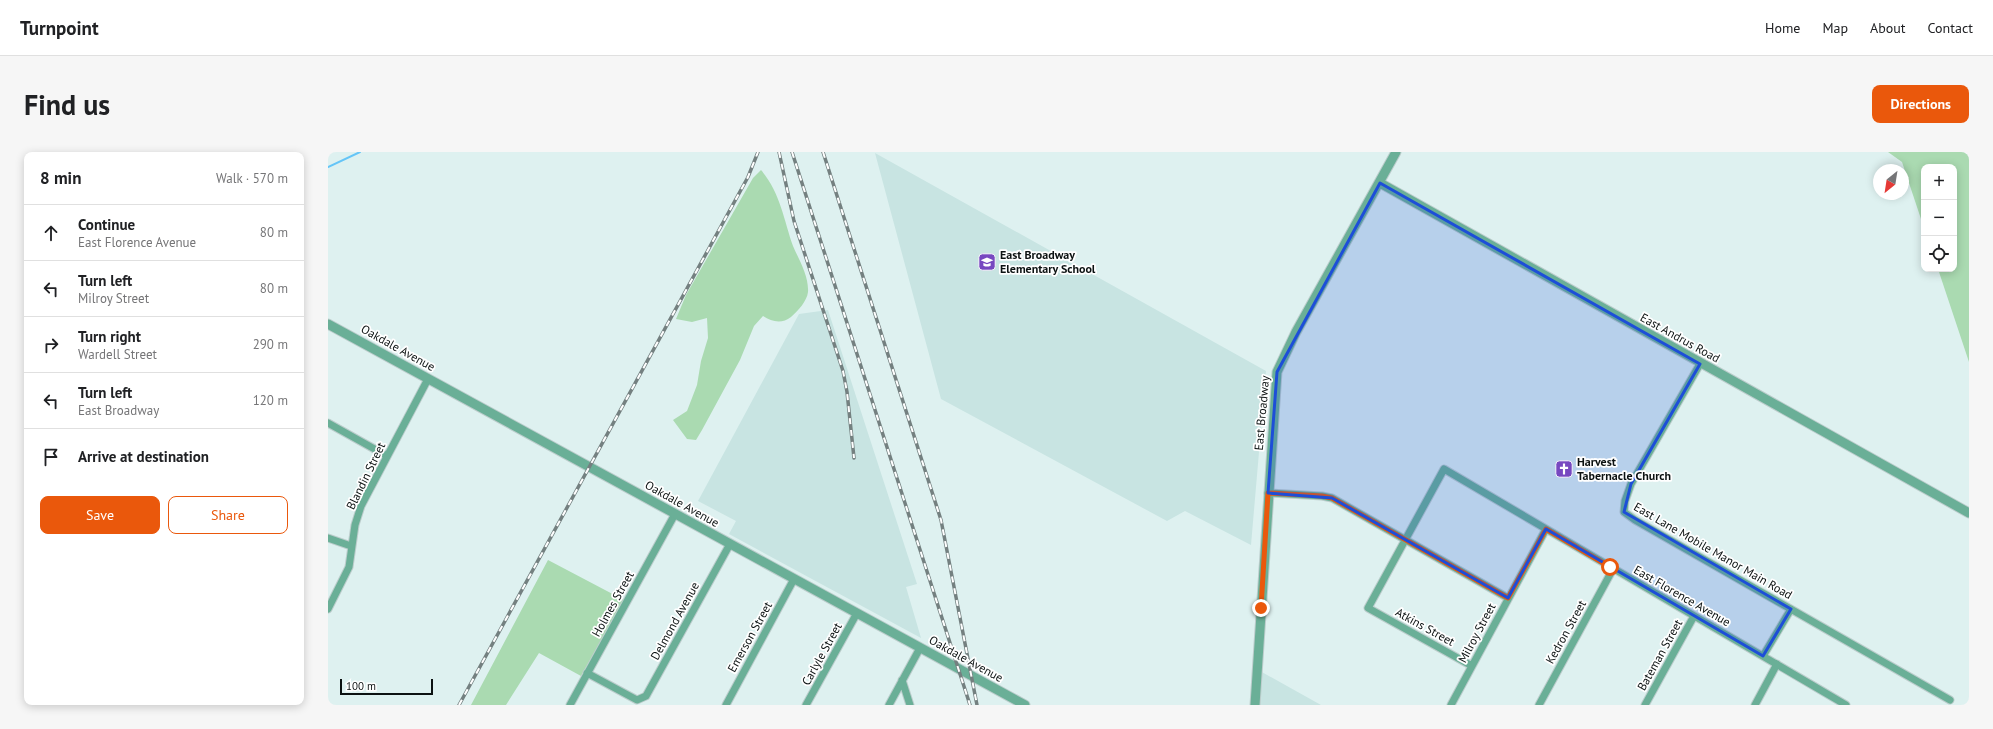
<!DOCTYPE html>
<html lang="en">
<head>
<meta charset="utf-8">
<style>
  :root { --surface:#fff; --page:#f6f6f6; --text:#202124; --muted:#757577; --line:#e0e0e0; --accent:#ea580c }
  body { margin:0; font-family:"PT Sans",sans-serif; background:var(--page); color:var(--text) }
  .controls { position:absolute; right:12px; top:12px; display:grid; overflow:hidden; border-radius:8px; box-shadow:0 2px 10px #0003 }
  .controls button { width:36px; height:36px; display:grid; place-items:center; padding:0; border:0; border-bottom:1px solid var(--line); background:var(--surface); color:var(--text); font:20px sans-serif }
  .compass { position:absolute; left:1545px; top:12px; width:36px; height:36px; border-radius:50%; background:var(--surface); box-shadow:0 2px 10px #0003; rotate:210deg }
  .scale { position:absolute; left:12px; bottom:10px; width:93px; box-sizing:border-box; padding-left:4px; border:2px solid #0c1212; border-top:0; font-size:11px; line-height:14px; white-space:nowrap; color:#0c1212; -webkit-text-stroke:3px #fff; paint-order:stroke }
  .stop { position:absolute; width:12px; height:12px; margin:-9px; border:3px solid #ea580c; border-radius:50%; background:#fff }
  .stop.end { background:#ea580c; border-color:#fff; box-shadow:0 1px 4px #0008 }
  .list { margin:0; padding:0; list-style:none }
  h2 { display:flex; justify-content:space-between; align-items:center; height:52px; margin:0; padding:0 16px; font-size:17px }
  h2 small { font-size:13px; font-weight:400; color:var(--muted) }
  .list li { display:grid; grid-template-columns:26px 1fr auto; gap:12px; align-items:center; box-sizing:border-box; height:56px; padding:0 16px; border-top:1px solid var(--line) }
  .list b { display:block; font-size:15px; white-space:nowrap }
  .list p { margin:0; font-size:13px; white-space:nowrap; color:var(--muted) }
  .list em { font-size:13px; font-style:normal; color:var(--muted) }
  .actions { display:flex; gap:8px; padding:12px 16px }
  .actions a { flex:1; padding:9px 0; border:1px solid var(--accent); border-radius:8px; text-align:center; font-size:14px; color:var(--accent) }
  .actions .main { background:var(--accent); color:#fff }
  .icon { flex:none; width:22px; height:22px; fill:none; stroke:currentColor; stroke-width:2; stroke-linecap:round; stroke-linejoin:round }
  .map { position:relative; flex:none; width:1641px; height:553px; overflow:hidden; border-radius:8px }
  header { display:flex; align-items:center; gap:24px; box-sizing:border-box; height:56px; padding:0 20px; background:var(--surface); border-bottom:1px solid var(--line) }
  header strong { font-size:19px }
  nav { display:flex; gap:22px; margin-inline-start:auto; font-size:14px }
  .intro { display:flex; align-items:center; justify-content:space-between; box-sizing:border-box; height:96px; padding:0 24px }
  h1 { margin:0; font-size:28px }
  .button { padding:10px 18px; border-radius:8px; background:var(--accent); color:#fff; font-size:14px; font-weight:700 }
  main { display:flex; gap:24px; padding:0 24px }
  aside { flex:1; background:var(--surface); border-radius:8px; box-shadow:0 2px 10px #0003 }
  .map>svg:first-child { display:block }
  .built { fill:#c8e4e2 }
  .green { fill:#aadab1 }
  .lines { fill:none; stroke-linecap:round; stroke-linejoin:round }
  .stream { stroke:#65c5f7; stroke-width:2 }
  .minor-casing { stroke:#bccdcc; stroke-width:9 }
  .tertiary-casing { stroke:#bccdcc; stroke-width:11 }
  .minor { stroke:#6aaf97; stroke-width:7 }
  .tertiary { stroke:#6aaf97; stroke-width:9 }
  .rail-casing { stroke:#748080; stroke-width:3.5 }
  .rail { stroke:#fff; stroke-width:2; stroke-dasharray:6; stroke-linecap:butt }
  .route { stroke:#ea580c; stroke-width:5 }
  .marked { fill:#1d4ed8; fill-opacity:0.2; stroke:#1d4ed8; stroke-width:3; stroke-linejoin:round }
  .labels { text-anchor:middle; stroke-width:3.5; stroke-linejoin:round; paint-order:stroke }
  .poi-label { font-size:12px; font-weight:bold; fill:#0c1212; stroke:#fff; text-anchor:start }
  .street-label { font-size:12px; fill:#0c1212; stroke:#fff }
</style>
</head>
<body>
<header>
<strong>Turnpoint</strong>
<nav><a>Home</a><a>Map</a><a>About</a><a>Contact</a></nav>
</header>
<div class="intro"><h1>Find us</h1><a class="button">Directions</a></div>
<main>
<aside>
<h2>8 min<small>Walk · 570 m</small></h2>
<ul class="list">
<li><svg class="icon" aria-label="ahead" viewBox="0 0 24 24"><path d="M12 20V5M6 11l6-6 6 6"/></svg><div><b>Continue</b><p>East Florence Avenue</p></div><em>80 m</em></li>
<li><svg class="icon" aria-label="left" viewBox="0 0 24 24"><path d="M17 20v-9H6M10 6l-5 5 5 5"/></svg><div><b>Turn left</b><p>Milroy Street</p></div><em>80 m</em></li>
<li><svg class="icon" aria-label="right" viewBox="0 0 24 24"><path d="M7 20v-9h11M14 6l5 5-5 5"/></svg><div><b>Turn right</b><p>Wardell Street</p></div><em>290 m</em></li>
<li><svg class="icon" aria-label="left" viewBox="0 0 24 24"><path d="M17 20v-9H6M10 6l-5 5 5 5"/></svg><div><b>Turn left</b><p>East Broadway</p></div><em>120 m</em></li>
<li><svg class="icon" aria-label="arrive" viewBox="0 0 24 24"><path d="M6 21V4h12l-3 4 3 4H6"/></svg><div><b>Arrive at destination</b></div></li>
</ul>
<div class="actions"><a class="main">Save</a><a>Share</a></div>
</aside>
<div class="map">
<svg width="1641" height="553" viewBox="0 0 1641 553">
  <rect width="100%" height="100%" fill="#def1f0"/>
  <path class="built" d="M547,1L938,219L923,393L857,359L839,369L613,247Z
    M500,158L589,432L578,435L593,486L401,382L408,369L370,349L471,162Z
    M932,519L993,553H930Z"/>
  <path class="green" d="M1560,0H1641V210L1610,117H1626V15H1596V76L1574,10Z
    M433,18C452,40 456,68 465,94C471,108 481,124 480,140C479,149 470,159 463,165C454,172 444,170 435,164L426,174L412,208L374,278L368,288L359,287L345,268L359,259L369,233L373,209L380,186L379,166L364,170L348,167L358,143L425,26Z
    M220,408L296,448L253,524L211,501L178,553H143Z"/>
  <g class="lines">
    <path class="stream" d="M0,15L32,0"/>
    <defs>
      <path id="minor" d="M1372,212L1303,332L1297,349L1296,360L1307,368L1622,548
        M0,271L59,304
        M940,341L994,344L1004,346L1180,446
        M0,386L23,394
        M0,457L21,415L27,373L33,354L100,227
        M1435,504L1463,457
        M1144,514L1040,456L1116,317L1518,553
        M259,521L309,548L318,544L402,392
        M574,528L582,553
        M242,553L347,362
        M398,553L466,427
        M478,553L529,461
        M561,553L592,496
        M1123,553L1218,377
        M1211,553L1285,417
        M1317,553L1366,464
        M1427,553L1449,512"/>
      <path id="tertiary" d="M1052,31L1641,361
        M0,172L697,553
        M927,553L949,220L968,180L1068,0"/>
    </defs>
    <use href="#minor" class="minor-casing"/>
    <use href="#tertiary" class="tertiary-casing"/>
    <use href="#minor" class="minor"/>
    <use href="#tertiary" class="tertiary"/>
    <defs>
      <path id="rail" d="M451,0L466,69L515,219L519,240L526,306
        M464,0L642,553
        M495,0L613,368L649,553
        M131,553L420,25L430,0"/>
    </defs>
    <use href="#rail" class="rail-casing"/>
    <use href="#rail" class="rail"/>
  </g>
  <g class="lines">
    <path class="route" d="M933,456L940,341L994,344L1004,346L1180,446L1218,377L1282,415"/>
  </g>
  <path class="marked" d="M1052,31L1372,212L1303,332L1296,360L1463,457L1435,504L1218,377L1180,446L1004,346L940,341L949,220Z"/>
  <defs>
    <symbol id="school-square" viewBox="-11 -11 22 22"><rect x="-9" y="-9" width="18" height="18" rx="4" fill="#7748c0" stroke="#fff"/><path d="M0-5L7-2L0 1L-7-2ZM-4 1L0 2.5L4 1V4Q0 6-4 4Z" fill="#fff"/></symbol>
    <symbol id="church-square" viewBox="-11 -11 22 22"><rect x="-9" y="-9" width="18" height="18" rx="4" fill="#7748c0" stroke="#fff"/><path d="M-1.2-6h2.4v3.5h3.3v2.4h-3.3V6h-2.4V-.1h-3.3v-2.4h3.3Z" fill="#fff"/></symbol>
  </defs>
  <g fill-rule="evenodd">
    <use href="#school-square" x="649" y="100" width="20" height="20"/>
    <use href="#church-square" x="1226" y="307" width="20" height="20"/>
  </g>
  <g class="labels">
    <g class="poi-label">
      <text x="672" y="107">East Broadway<tspan x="672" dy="14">Elementary School</tspan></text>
      <text x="1249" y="314">Harvest<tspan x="1249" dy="14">Tabernacle Church</tspan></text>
    </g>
    <g class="street-label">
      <text transform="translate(1352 186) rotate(29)" y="4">East Andrus Road</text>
      <text transform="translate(70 196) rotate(29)" y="4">Oakdale Avenue</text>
      <text transform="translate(934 261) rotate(-85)" y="4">East Broadway</text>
      <text transform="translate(38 324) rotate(-64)" y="4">Blandin Street</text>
      <text transform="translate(354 352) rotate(29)" y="4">Oakdale Avenue</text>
      <text transform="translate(1385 399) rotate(30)" y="4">East Lane Mobile Manor Main Road</text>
      <text transform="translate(1354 444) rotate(30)" y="4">East Florence Avenue</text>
      <text transform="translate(285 452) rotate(-61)" y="4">Holmes Street</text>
      <text transform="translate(347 469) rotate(-61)" y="4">Delmond Avenue</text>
      <text transform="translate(1097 475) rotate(29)" y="4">Atkins Street</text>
      <text transform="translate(1238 480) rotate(-61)" y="4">Kedron Street</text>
      <text transform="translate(1149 481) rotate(-62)" y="4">Milroy Street</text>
      <text transform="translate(422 485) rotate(-61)" y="4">Emerson Street</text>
      <text transform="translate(494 502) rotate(-61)" y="4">Carlyle Street</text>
      <text transform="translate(1332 503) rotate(-61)" y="4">Bateman Street</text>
      <text transform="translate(638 507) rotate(29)" y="4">Oakdale Avenue</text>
    </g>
  </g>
</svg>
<div class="controls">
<button>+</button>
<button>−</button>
<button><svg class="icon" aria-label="locate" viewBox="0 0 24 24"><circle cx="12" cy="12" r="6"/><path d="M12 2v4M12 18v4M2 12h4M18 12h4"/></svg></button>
</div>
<svg class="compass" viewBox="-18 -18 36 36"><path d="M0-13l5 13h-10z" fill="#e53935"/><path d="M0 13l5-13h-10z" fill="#757577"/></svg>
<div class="scale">100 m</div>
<div class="stop" style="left:1282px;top:415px"></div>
<div class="stop end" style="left:933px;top:456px"></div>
</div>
</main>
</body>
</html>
